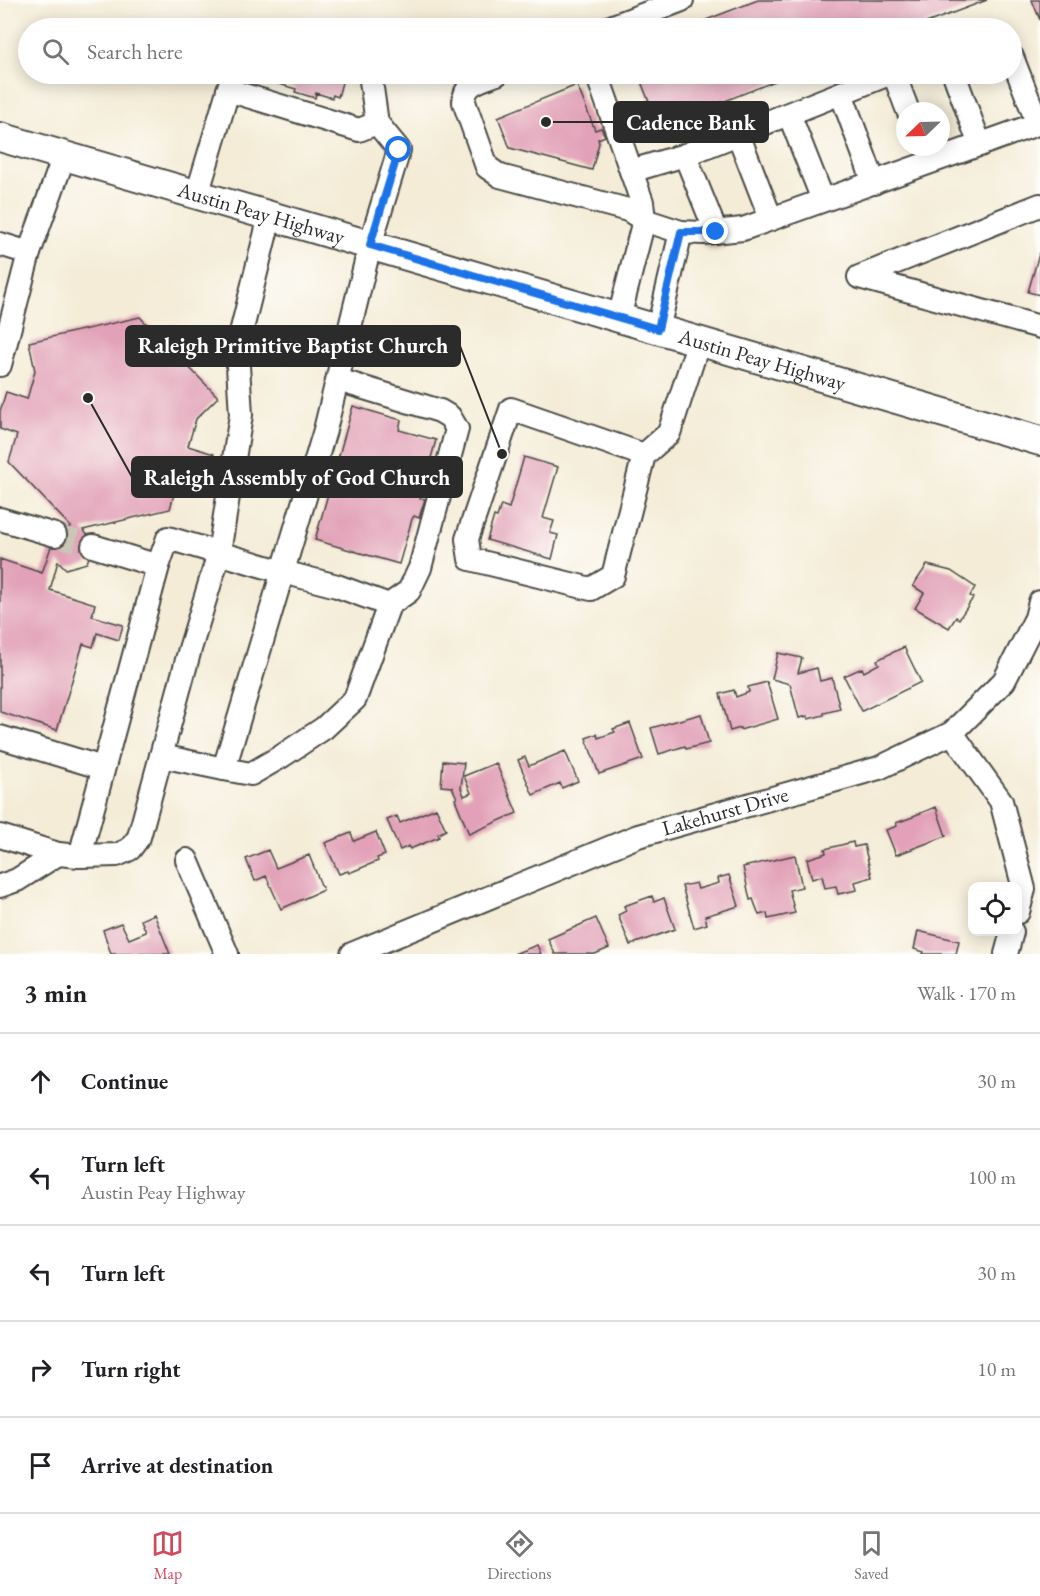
<!DOCTYPE html>
<html lang="en">
<head>
<meta charset="utf-8">
<style>
  :root { --surface:#fff; --page:#f6f6f6; --text:#202124; --muted:#757577; --line:#e0e0e0; --accent:#d1495b }
  body { margin:0; font-family:"EB Garamond",serif; background:var(--page); color:var(--text) }
  .controls { position:absolute; right:18px; bottom:18px; display:grid; overflow:hidden; border-radius:12px; box-shadow:0 3px 15px #0003 }
  .controls button { width:54px; height:54px; display:grid; place-items:center; padding:0; border:0; border-bottom:2px solid var(--line); background:var(--surface); color:var(--text); font:30px sans-serif }
  .compass { position:absolute; left:896px; top:102px; width:54px; height:54px; border-radius:50%; background:var(--surface); box-shadow:0 3px 15px #0003; rotate:247deg }
  .stop { position:absolute; width:18px; height:18px; margin:-14px; border:4px solid #1a73e8; border-radius:50%; background:#fff }
  .stop.end { background:#1a73e8; border-color:#fff; box-shadow:0 2px 6px #0008 }
  .list { margin:0; padding:0; list-style:none }
  h2 { display:flex; justify-content:space-between; align-items:center; height:78px; margin:0; padding:0 24px; font-size:26px }
  h2 small { font-size:20px; font-weight:400; color:var(--muted) }
  .list li { display:grid; grid-template-columns:39px 1fr auto; gap:18px; align-items:center; box-sizing:border-box; height:96px; padding:0 24px; border-top:2px solid var(--line) }
  .list b { display:block; font-size:22px; white-space:nowrap }
  .list p { margin:0; font-size:20px; white-space:nowrap; color:var(--muted) }
  .list em { font-size:20px; font-style:normal; color:var(--muted) }
  .icon { flex:none; width:33px; height:33px; fill:none; stroke:currentColor; stroke-width:2; stroke-linecap:round; stroke-linejoin:round }
  .map { position:relative; flex:none; width:1040px; height:954px; overflow:hidden }
  .search { position:absolute; background:var(--surface); box-shadow:0 3px 15px #0003; left:18px; right:18px; top:18px; height:66px; display:flex; align-items:center; gap:15px; box-sizing:border-box; padding:0 21px; border-radius:33px; color:var(--muted); font-size:22px }
  .sheet { height:558px; background:var(--surface) }
  nav { display:flex; justify-content:space-around; align-items:center; box-sizing:border-box; height:84px; border-top:2px solid var(--line); background:var(--surface); font-size:16px; color:var(--muted) }
  nav a { display:grid; justify-items:center; gap:3px }
  nav .on { color:var(--accent) }
  .map>svg:first-child { display:block }
  .building { fill:#e2a1b8 }
  .lines { fill:none; stroke-linecap:round; stroke-linejoin:round }
  .minor-tunnel { stroke:#ccc5b5; stroke-width:22; stroke-dasharray:22 11; stroke-linecap:butt }
  .minor-casing { stroke:#494845; stroke-width:26 }
  .major-casing { stroke:#494845; stroke-width:32 }
  .minor { stroke:#fff; stroke-width:22 }
  .major { stroke:#fff; stroke-width:28 }
  .route { stroke:#1a73e8; stroke-width:8 }
  .labels { text-anchor:middle; stroke-width:6; stroke-linejoin:round; paint-order:stroke }
  .street-label { font-size:21px; fill:#2b2b2b; stroke:#fdfcf7 }
  .leader { fill:none; stroke:#2b2b2b; stroke-width:2 }
  .callout-dot { fill:#2b2b2b; stroke:#fdfcf7; stroke-width:2 }
  .callout { fill:#2b2b2b; stroke:#2b2b2b; stroke-width:2 }
  .callout-label { font-size:22px; text-anchor:middle; font-weight:bold; fill:#fff }
</style>
</head>
<body>
<div class="map">
<svg width="1040" height="954" viewBox="0 0 1040 954">
  <rect width="100%" height="100%" fill="#fdfcf7"/>
  <filter id="ink" filterUnits="userSpaceOnUse"><feTurbulence type="fractalNoise" baseFrequency=".0167" numOctaves="2"/><feDisplacementMap in="SourceGraphic" scale="12" xChannelSelector="R" yChannelSelector="G"/><feConvolveMatrix kernelMatrix="1 2 1 2 8 2 1 2 1" color-interpolation-filters="sRGB"/></filter>
  <filter id="wash" filterUnits="userSpaceOnUse"><feTurbulence type="fractalNoise" baseFrequency=".008" numOctaves="4" result="noise"/><feDisplacementMap in="SourceGraphic" scale="24" xChannelSelector="R" yChannelSelector="G"/><feGaussianBlur stdDeviation="1.35" result="paint"/><feColorMatrix in="noise" values="0 0 0 0 0 0 0 0 0 0 0 0 0 0 0 0 0 1.4 0 .05"/><feComposite in="paint" operator="in"/></filter>
  <g filter="url(#wash)">
    <rect width="100%" height="100%" fill="#f4ecd7"/>
    <g id="blocks">
      <path class="building" d="M758,0H987L913,28H685Z
        M1032,0H1040V20Z
        M263,74H333L339,75V78L343,79L338,97L333,95L332,98L316,93L315,98L295,92L296,89L265,80L266,77L263,76Z
        M638,74H793L659,127Z
        M577,85L595,130L601,128L605,136L598,139L599,143L592,170L510,148L498,117Z
        M1039,254H1040V295L1028,292Z
        M140,317L218,397L196,419L188,446L214,454L203,491L177,483L170,509L83,530L94,542L87,563L66,569L58,561L50,590L95,604L92,616L123,625L119,640L97,633L93,647L83,644L57,730L0,712V559L42,573L56,532L71,527L9,462L17,435L0,429V411L6,392L27,399L35,371L29,342Z
        M353,406L401,420L399,430L436,440L420,498L425,499L419,518L414,516L412,519L399,564L315,540Z
        M524,457L558,467L543,518L554,521L550,533L558,535L552,559L487,540L494,516L497,517L501,505L509,508Z
        M927,565L951,571L975,587L970,596L973,598L959,619L956,617L949,628L915,608L924,593L913,586Z
        M904,647L921,682L862,711L844,676L862,668L864,672L879,664L877,660Z
        M778,653L802,658L798,673L817,668L820,681L832,678L840,709L824,713V715L808,719V716L799,718L790,684L772,679Z
        M767,682L778,719L740,730V728L730,731L720,694L734,690L736,697L749,692L748,687Z
        M701,714L709,743L686,749L685,746L659,754L651,728Z
        M630,723L643,759L599,774L586,738L597,734L598,738L615,732L613,729Z
        M565,751L578,781L562,788L560,783L533,795L518,760L525,757L529,766Z
        M443,761L464,763L461,788L464,796L471,793L464,776L496,763L517,813L469,834L455,799L457,798L452,787L441,786Z
        M936,807L946,836L896,855L886,830L897,826L896,823L913,817V816Z
        M436,808L446,830L438,834L439,837L410,849L409,846L400,850L387,820L397,816L400,823Z
        M376,832L385,855L377,858L378,861L349,873L348,871L339,874L325,843L351,833L354,841Z
        M853,842L854,847L864,845L872,877L855,882L857,890L838,894L836,886L825,888L822,876L812,879L807,859L826,853L825,849Z
        M268,850L276,868L309,855L323,890L281,909L266,876L255,881L246,859Z
        M795,855L802,887L789,890L795,913L768,919L767,913L759,915L753,899L750,900L743,867Z
        M729,875L739,906L705,916L707,924L694,928L682,886L696,883L698,889L719,883L718,878Z
        M652,896L654,902L664,898L675,929L630,945L618,915L626,911L624,906Z
        M154,914L170,954H111L103,930L121,923L129,939L146,932L141,920Z
        M596,918L609,948L595,954H555L548,939Z
        M918,931L959,941L956,954H923L924,952L914,949Z
        M537,945L541,954H514Z"/>
    </g>
  </g>
  <g filter="url(#ink)">
    <use href="#blocks" fill-opacity="0" stroke="#494845" stroke-width="1.5"/>
    <g class="lines">
      <path class="minor-tunnel" d="M55,535L93,546"/>
      <defs>
        <g id="minor">
          <path d="M608,28L682,0"/>
          <path d="M1012,57L1038,124"/>
          <path d="M497,74C482,80 464,82 464,102L487,167L500,176L628,210L644,220L681,232"/>
          <path d="M597,74L642,202L644,220L619,318"/>
          <path d="M894,74L908,111"/>
          <path d="M954,74L980,145"/>
          <path d="M228,90L359,130L377,123"/>
          <path d="M841,93L874,183"/>
          <path d="M789,114L823,200"/>
          <path d="M738,134L771,219"/>
          <path d="M631,171L685,155"/>
          <path d="M197,195L233,74"/>
          <path d="M1040,205L859,277L1040,327"/>
          <path d="M716,232L685,155L889,74"/>
          <path d="M0,244L29,253"/>
          <path d="M658,329L681,232L703,233L743,229L1040,123"/>
          <path d="M0,365L29,253L64,156"/>
          <path d="M338,380L440,411L450,417L457,429L420,568L409,591L389,605"/>
          <path d="M644,455L613,576L591,589L470,559L467,539L511,409L644,455L669,433L699,341"/>
          <path d="M0,519L55,535"/>
          <path d="M93,546L158,566"/>
          <path d="M952,733L1001,801L1024,889L1018,912"/>
          <path d="M0,737L103,768"/>
          <path d="M161,756L224,769"/>
          <path d="M0,836L58,854L80,856L117,855L130,849L139,837L190,649L219,553L241,415L237,349L270,216"/>
          <path d="M80,856L158,566L168,538L283,572L337,586L389,605L355,699L324,728L282,756L251,774L224,769L325,430L370,245L399,150L377,123L370,74"/>
          <path d="M187,860L227,954"/>
          <path d="M0,886L17,880L58,854"/>
          <path id="s1" d="M352,954L638,836L879,768L952,733L1004,681L1036,618L1040,602"/>
          <path d="M1006,954L1012,932"/>
        </g>
        <g id="major">
          <path id="s2" d="M0,137L1040,441"/>
        </g>
      </defs>
      <use href="#minor" class="minor-casing"/>
      <use href="#major" class="major-casing"/>
      <use href="#minor" class="minor"/>
      <use href="#major" class="major"/>
    </g>
  </g>
  <g class="lines" filter="url(#ink)">
    <path class="route" d="M399,150L370,245L658,329L681,232H716"/>
  </g>
  <g class="labels">
    <g class="street-label">
      <text dy="7" stroke="none"><textPath href="#s2" startOffset="272">Austin Peay Highway</textPath></text>
      <text dy="7" stroke="none"><textPath href="#s2" startOffset="794">Austin Peay Highway</textPath></text>
      <text dy="7" stroke="none"><textPath href="#s1" startOffset="400">Lakehurst Drive</textPath></text>
    </g>
  </g>
  <path class="leader" d="M546 122L614 122M502 454L460 346M88 398L132 477"/>
  <g class="callout-dot">
    <circle cx="546" cy="122" r="6"/>
    <circle cx="502" cy="454" r="6"/>
    <circle cx="88" cy="398" r="6"/>
  </g>
  <g class="callout">
    <rect x="614" y="102" width="154" height="40" rx="6"/>
    <rect x="126" y="326" width="334" height="40" rx="6"/>
    <rect x="132" y="457" width="330" height="40" rx="6"/>
  </g>
  <g class="callout-label">
    <text x="691" y="130">Cadence Bank</text>
    <text x="293" y="353">Raleigh Primitive Baptist Church</text>
    <text x="297" y="485">Raleigh Assembly of God Church</text>
  </g>
</svg>
<div class="controls">
<button><svg class="icon" aria-label="locate" viewBox="0 0 24 24"><circle cx="12" cy="12" r="6"/><path d="M12 2v4M12 18v4M2 12h4M18 12h4"/></svg></button>
</div>
<svg class="compass" viewBox="-18 -18 36 36"><path d="M0-13l5 13h-10z" fill="#e53935"/><path d="M0 13l5-13h-10z" fill="#757577"/></svg>
<div class="stop" style="left:399px;top:150px"></div>
<div class="stop end" style="left:716px;top:232px"></div>
<div class="search"><svg class="icon" aria-label="search" viewBox="0 0 24 24"><circle cx="10" cy="10" r="6"/><path d="M15 15l6 6"/></svg>Search here</div>
</div>
<section class="sheet">
<h2>3 min<small>Walk · 170 m</small></h2>
<ul class="list">
<li><svg class="icon" aria-label="ahead" viewBox="0 0 24 24"><path d="M12 20V5M6 11l6-6 6 6"/></svg><div><b>Continue</b></div><em>30 m</em></li>
<li><svg class="icon" aria-label="left" viewBox="0 0 24 24"><path d="M17 20v-9H6M10 6l-5 5 5 5"/></svg><div><b>Turn left</b><p>Austin Peay Highway</p></div><em>100 m</em></li>
<li><svg class="icon" aria-label="left" viewBox="0 0 24 24"><path d="M17 20v-9H6M10 6l-5 5 5 5"/></svg><div><b>Turn left</b></div><em>30 m</em></li>
<li><svg class="icon" aria-label="right" viewBox="0 0 24 24"><path d="M7 20v-9h11M14 6l5 5-5 5"/></svg><div><b>Turn right</b></div><em>10 m</em></li>
<li><svg class="icon" aria-label="arrive" viewBox="0 0 24 24"><path d="M6 21V4h12l-3 4 3 4H6"/></svg><div><b>Arrive at destination</b></div></li>
</ul>
</section>
<nav>
<a class="on"><svg class="icon" aria-label="map" viewBox="0 0 24 24"><path d="M3 6l6-2 6 2 6-2v14l-6 2-6-2-6 2zM9 4v14M15 6v14"/></svg>Map</a>
<a><svg class="icon" aria-label="directions" viewBox="0 0 24 24"><path d="M12 3l9 9-9 9-9-9zM9 14v-3h6M13 9l2 2-2 2"/></svg>Directions</a>
<a><svg class="icon" aria-label="saved" viewBox="0 0 24 24"><path d="M7 4h10v16l-5-4-5 4z"/></svg>Saved</a>
</nav>
</body>
</html>
